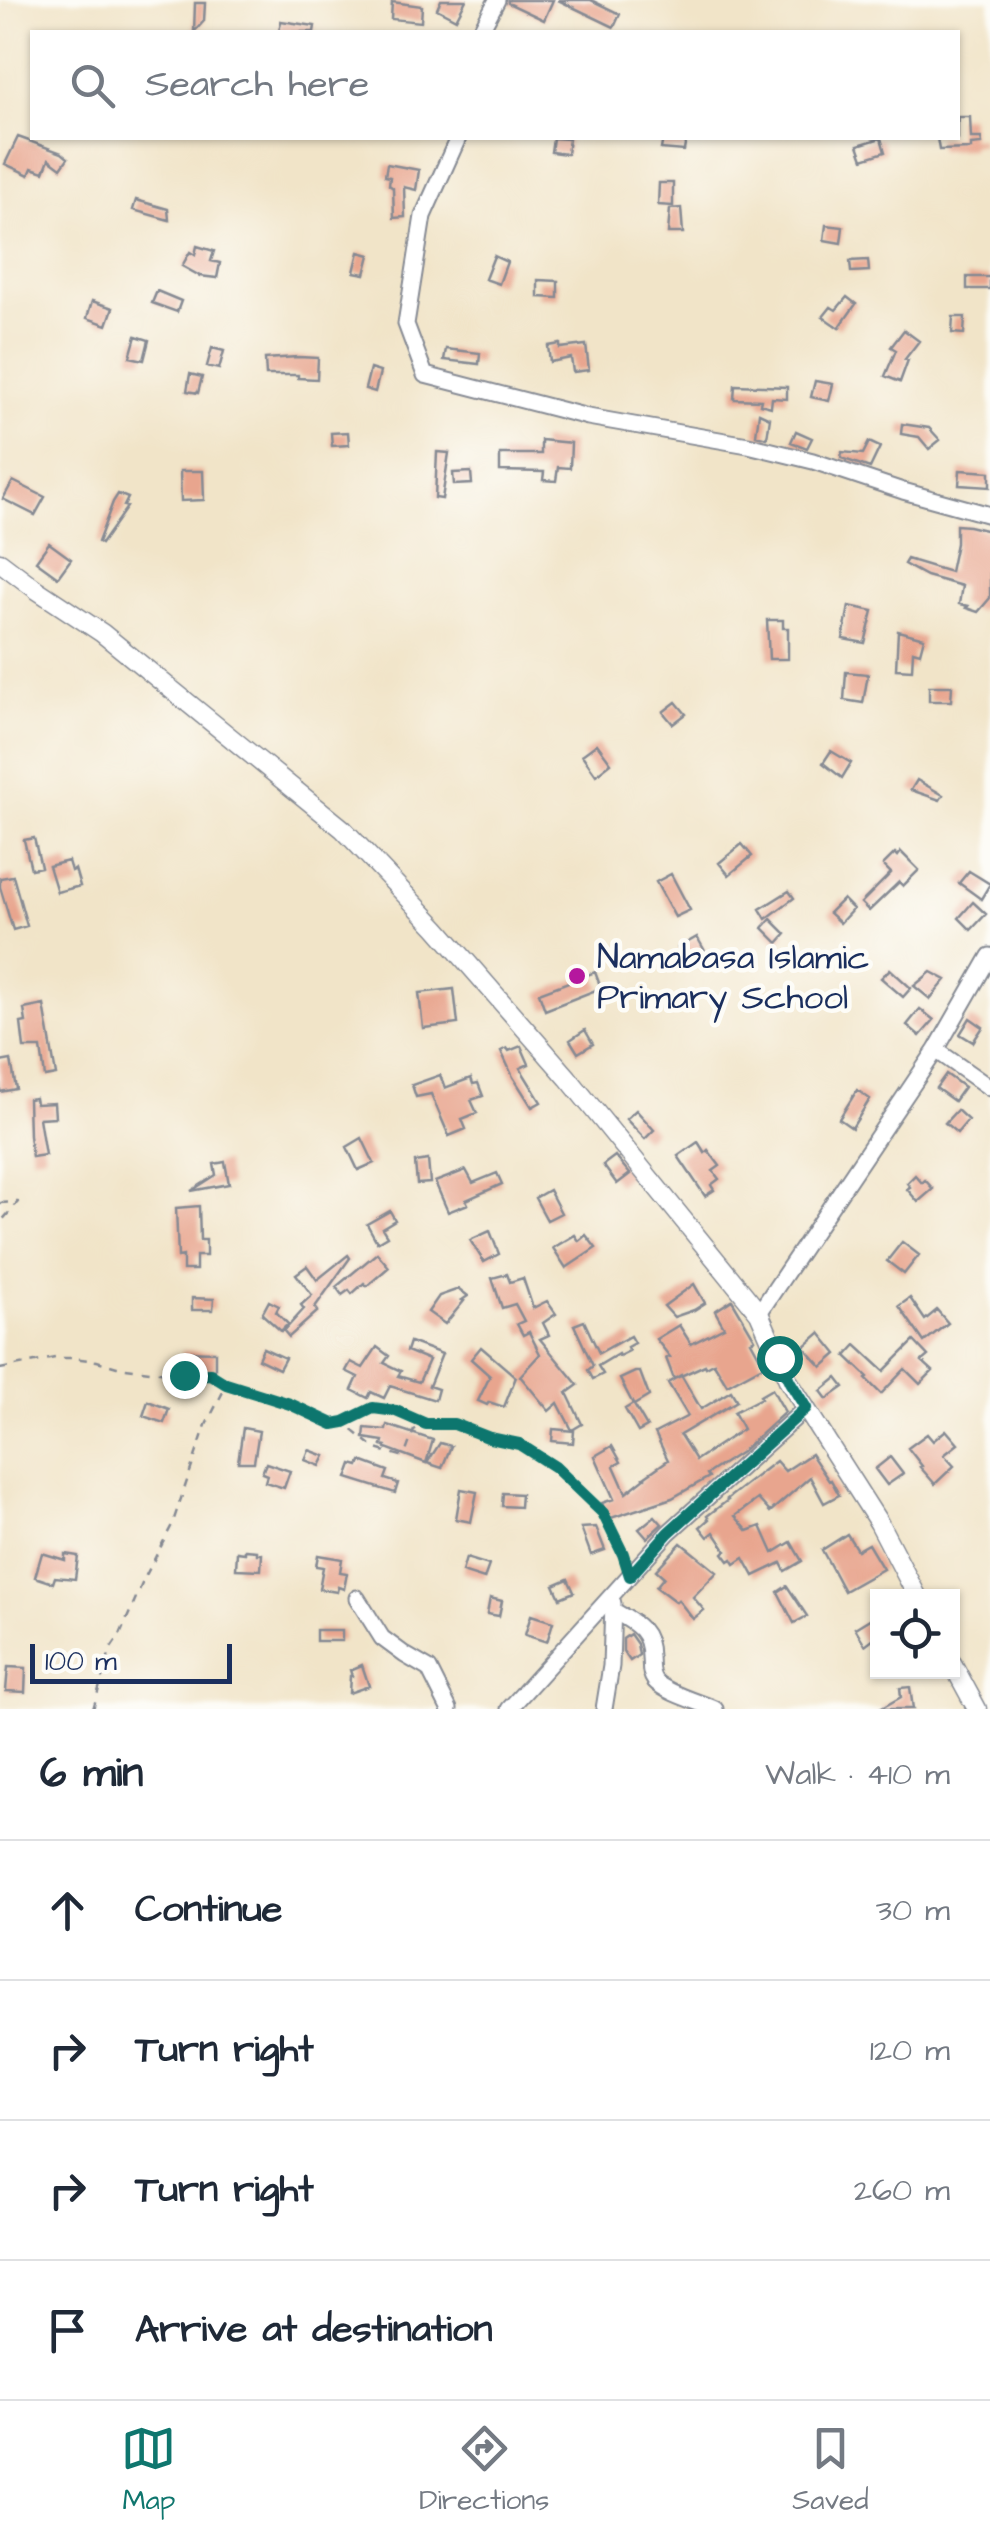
<!DOCTYPE html>
<html lang="en">
<head>
<meta charset="utf-8">
<style>
  :root { --surface:#fff; --page:#f2f2f3; --text:#1f2937; --muted:#747a83; --line:#e0e1e3; --accent:#0f766e }
  body { margin:0; font-family:"Architects Daughter",sans-serif; background:var(--page); color:var(--text) }
  .controls { position:absolute; right:30px; bottom:30px; display:grid; overflow:hidden; border-radius:0px; box-shadow:0 2px 8px #0004 }
  .controls button { width:90px; height:90px; display:grid; place-items:center; padding:0; border:0; border-bottom:2px solid var(--line); background:var(--surface); color:var(--text); font:50px sans-serif }
  .scale { position:absolute; left:30px; bottom:25px; width:202px; box-sizing:border-box; padding-left:10px; border:5px solid #1b2f5e; border-top:0; font-size:28px; line-height:35px; white-space:nowrap; color:#1b2f5e; -webkit-text-stroke:8px #fdfcf7; paint-order:stroke }
  .stop { position:absolute; width:30px; height:30px; margin:-22px; border:8px solid #0f766e; border-radius:50%; background:#fff }
  .stop.end { background:#0f766e; border-color:#fff; box-shadow:0 2px 10px #0008 }
  .list { margin:0; padding:0; list-style:none }
  h2 { display:flex; justify-content:space-between; align-items:center; height:130px; margin:0; padding:0 40px; font-size:42px }
  h2 small { font-size:32px; font-weight:400; color:var(--muted) }
  .list li { display:grid; grid-template-columns:65px 1fr auto; gap:30px; align-items:center; box-sizing:border-box; height:140px; padding:0 40px; border-top:2px solid var(--line) }
  .list b { display:block; font-size:38px; white-space:nowrap }
  .list em { font-size:32px; font-style:normal; color:var(--muted) }
  .icon { flex:none; width:55px; height:55px; fill:none; stroke:currentColor; stroke-width:2; stroke-linecap:round; stroke-linejoin:round }
  .map { position:relative; flex:none; width:990px; height:1709px; overflow:hidden }
  .search { position:absolute; background:var(--surface); box-shadow:0 2px 8px #0004; left:30px; right:30px; top:30px; height:110px; display:flex; align-items:center; gap:25px; box-sizing:border-box; padding:0 35px; border-radius:0px; color:var(--muted); font-size:38px }
  .sheet { height:690px; background:var(--surface) }
  nav { display:flex; justify-content:space-around; align-items:center; box-sizing:border-box; height:140px; border-top:2px solid var(--line); background:var(--surface); font-size:28px; color:var(--muted) }
  nav a { display:grid; justify-items:center; gap:5px }
  nav .on { color:var(--accent) }
  .map>svg:first-child { display:block }
  .building { fill:#e8a58e }
  .lines { fill:none; stroke-linecap:round; stroke-linejoin:round }
  .minor-casing { stroke:#868a93; stroke-width:19 }
  .tertiary-casing { stroke:#868a93; stroke-width:21 }
  .path { stroke:#868a93; stroke-width:2.5; stroke-dasharray:8 8; stroke-linecap:butt }
  .minor { stroke:#fff; stroke-width:15 }
  .tertiary { stroke:#fff; stroke-width:18 }
  .route { stroke:#0f766e; stroke-width:12 }
  .poi-dot { fill:#b5179e; stroke:#fdfcf7; stroke-width:4 }
  .labels { text-anchor:middle; stroke-width:9; stroke-linejoin:round; paint-order:stroke }
  .poi-label { font-size:35px; fill:#1b2f5e; stroke:#fdfcf7; text-anchor:start }
</style>
</head>
<body>
<div class="map">
<svg width="990" height="1709" viewBox="0 0 990 1709">
  <rect width="100%" height="100%" fill="#fdfcf7"/>
  <filter id="ink" filterUnits="userSpaceOnUse"><feTurbulence type="fractalNoise" baseFrequency=".01" numOctaves="2"/><feDisplacementMap in="SourceGraphic" scale="20" xChannelSelector="R" yChannelSelector="G"/><feConvolveMatrix kernelMatrix="1 2 1 2 8 2 1 2 1" color-interpolation-filters="sRGB"/></filter>
  <filter id="wash" filterUnits="userSpaceOnUse"><feTurbulence type="fractalNoise" baseFrequency=".0048" numOctaves="4" result="noise"/><feDisplacementMap in="SourceGraphic" scale="40" xChannelSelector="R" yChannelSelector="G"/><feGaussianBlur stdDeviation="2.25" result="paint"/><feColorMatrix in="noise" values="0 0 0 0 0 0 0 0 0 0 0 0 0 0 0 0 0 1.4 0 .05"/><feComposite in="paint" operator="in"/></filter>
  <g filter="url(#wash)">
    <rect width="100%" height="100%" fill="#f1e4c8"/>
    <g id="blocks">
      <path class="building" d="M441,0H466L456,19L437,9Z
        M508,0H553L544,20L508,3Z
        M558,0H591L620,14L614,27Z
        M392,2L422,6L421,22L391,19Z
        M195,3H205L204,21L194,32Z
        M281,21L315,26L314,32H279Z
        M958,117H970L971,138H981L982,144L971,145V149L939,150L937,138H958Z
        M18,137L62,153L68,158L61,168L49,159L44,172L32,168L29,175L5,164Z
        M553,138L569,139L567,154L551,152Z
        M663,138H686L684,151L661,149Z
        M881,138L885,152L863,159L858,145Z
        M387,164L419,170L416,190L404,187L405,217L394,218L393,188L389,185L390,177L385,176Z
        M659,183H673V206L658,205Z
        M136,200L168,209L169,220L133,210Z
        M681,208L683,233H668L670,209Z
        M826,225L843,227L841,243L824,240Z
        M197,246L214,251L211,261L220,263L217,278L200,276L182,266L190,252L195,255Z
        M359,252L370,255L365,274L354,272Z
        M494,256L507,262L499,284L485,279Z
        M868,260L869,271L851,272L850,261Z
        M967,277H990V289H967Z
        M538,280L558,281V298L538,297Z
        M157,291L181,301L177,312L152,303Z
        M847,297L856,304L839,328L823,317L831,307L836,310Z
        M92,301L113,308L107,325L87,318Z
        M953,317H965L964,334L952,333Z
        M904,330L919,341L905,359L908,360L900,382L885,376L896,350L891,347Z
        M136,336L149,340L144,360L130,357Z
        M560,344V348L586,345L589,370L573,372L571,358L550,362L548,346Z
        M212,348L224,351L219,369L207,366Z
        M446,349L480,353L479,364L444,360Z
        M298,357L318,358L317,379L298,378V375H266L265,359Z
        M370,369L380,372L375,392L365,389Z
        M190,374L202,377L198,393L187,391Z
        M815,381L833,384L829,401L811,397Z
        M735,385L787,387V399L772,398L771,407L760,404L761,400L734,399Z
        M759,413L770,418L767,438L756,435Z
        M902,424L929,428L940,440L929,449L919,437L901,434Z
        M796,431L812,438L807,448L791,442Z
        M348,432L349,445L332,446L331,433Z
        M541,440L571,443L570,468L558,467L556,481L543,480L544,472L500,471V454H541Z
        M869,442L880,447L870,468L841,458L842,452L863,454Z
        M437,452L449,453L442,499L435,498Z
        M960,470L990,472V487L959,485Z
        M180,471H203L204,500L181,501Z
        M471,472L472,484L454,485L453,473Z
        M13,481L45,497L35,515L3,499Z
        M118,494L128,498L124,506L127,507L101,544L98,542L113,502Z
        M956,525L969,526L990,531V598L978,612L966,608L968,606L959,604L962,586L926,576L904,564L907,559L950,572L956,543Z
        M49,543L71,559L58,577L36,561Z
        M849,606L873,611L865,643L843,639Z
        M767,620H783V628H788V659H769Z
        M898,631L924,638L920,653L913,651L912,670L896,669Z
        M846,672L868,674L863,703L844,700Z
        M929,686H952L951,701H929Z
        M676,702L686,714L673,724L663,712Z
        M597,744L611,763L596,775L582,755Z
        M831,751L851,763L842,778L823,763Z
        M917,780L943,795L940,800L911,790Z
        M34,838L41,867L31,869L24,840Z
        M742,844L752,856L729,875L719,863Z
        M901,852L919,870L903,886L899,882L869,911L861,903L891,873L883,865L895,853L898,856Z
        M68,861L71,871L75,869L80,886L57,892L49,866Z
        M969,871L990,884L981,899L959,883Z
        M671,874L690,910L675,917L656,882Z
        M13,876L27,926L13,930L0,887V878Z
        M789,891L794,898L766,919L760,909Z
        M843,899L853,909L840,923L829,913Z
        M973,902L986,914L971,930L959,918Z
        M771,919L786,934L778,943L763,928Z
        M697,937L705,951L687,962L678,948Z
        M890,969L911,988L903,997L881,978Z
        M595,972L601,988L545,1010L539,993Z
        M931,972L946,980L930,999L914,986Z
        M454,989L458,1024L423,1028L419,993Z
        M44,1005L56,1075L45,1077L41,1048H24L21,1023L26,1022L24,1009Z
        M920,1009L934,1020L920,1036L907,1025Z
        M970,1018L983,1027L973,1042L960,1034Z
        M585,1030L593,1044L578,1053L570,1040Z
        M521,1046L529,1064L520,1068L541,1102L532,1107L513,1077L501,1051L507,1048L509,1051Z
        M11,1060L16,1089L0,1092V1062Z
        M946,1074L964,1087L954,1101L936,1088Z
        M440,1075L445,1088L471,1078L473,1084L478,1083L483,1096L471,1100L477,1113L462,1119L466,1129L449,1136L431,1094L416,1097L412,1085Z
        M857,1090L870,1099L852,1128L839,1119Z
        M35,1098L36,1104L54,1103L55,1117L39,1118L45,1155L32,1157L29,1136L28,1099Z
        M636,1110L654,1130L645,1139L626,1119Z
        M957,1110L968,1120L957,1133L945,1123Z
        M362,1138L374,1163L358,1170L347,1147Z
        M698,1142L705,1153L708,1150L720,1166L713,1171L719,1179L711,1185L714,1190L705,1196L678,1156Z
        M615,1156L630,1174L617,1184L603,1165Z
        M428,1160L430,1183L417,1184L415,1162Z
        M225,1162L229,1184L191,1191L216,1175L214,1164Z
        M466,1170L473,1183L497,1173L502,1184L466,1200L468,1204L448,1212L435,1182Z
        M915,1175L922,1183L925,1180L933,1189L918,1202L907,1189L910,1187L907,1183Z
        M549,1190L561,1213L547,1220L535,1198Z
        M199,1206L200,1240H206V1256H196V1270H183V1256L178,1257L176,1208Z
        M390,1211L395,1220L382,1228L387,1236L377,1242L367,1224Z
        M490,1231L499,1254L484,1262L470,1240Z
        M575,1235L579,1241L586,1235L596,1248L566,1268L553,1248Z
        M902,1242L919,1255L904,1274L887,1261Z
        M377,1253L389,1267L367,1286L364,1283L352,1294L349,1290L342,1295L336,1287Z
        M348,1255L350,1258L315,1307L318,1311L289,1337L284,1331L304,1309L301,1305L312,1295L296,1274L307,1266L317,1280Z
        M507,1274L510,1282L523,1278L533,1308L547,1301L556,1314L543,1323L549,1335L540,1339L578,1385L567,1393L582,1424L572,1430L558,1403L549,1411L520,1376L540,1354L529,1332L523,1335L517,1324L524,1321L515,1304L502,1308L492,1278Z
        M694,1284L705,1303L694,1310L674,1317L664,1306Z
        M459,1289L468,1296L462,1300L464,1301L445,1324L428,1312L439,1296Z
        M192,1298L214,1299L213,1310H192Z
        M910,1298L925,1320L937,1310L948,1323L924,1342L899,1306Z
        M732,1300L755,1339L751,1341L764,1365L727,1385L714,1363L706,1367L705,1365L674,1379L666,1358L670,1357L656,1339L679,1325L691,1344L724,1327L715,1311Z
        M269,1301L279,1306L276,1312L288,1324L281,1331L262,1314Z
        M584,1321L599,1353L630,1336L634,1343L627,1347L629,1351L619,1356L618,1354L598,1366L603,1374L593,1379L588,1370L593,1366L574,1325Z
        M820,1333L837,1354L822,1367L804,1347Z
        M914,1341L928,1356L922,1361L933,1371L920,1384L905,1369L881,1394L866,1379L868,1377L846,1356L856,1345L884,1371Z
        M410,1342L442,1354L429,1386L438,1389L435,1400L390,1386L384,1398L371,1392L368,1398L352,1390L358,1377L346,1371L351,1362L363,1368L377,1347L389,1356L384,1363L401,1371L398,1376L419,1382L429,1360L407,1351Z
        M481,1347L516,1377L504,1407L489,1402L487,1405L478,1401L490,1376L471,1359Z
        M263,1348L285,1358L279,1369L258,1359Z
        M182,1351L215,1352V1370H182Z
        M635,1372H640L649,1396L634,1405L647,1427L638,1432L625,1409L633,1404L620,1379Z
        M681,1375L701,1409L731,1391L737,1401L680,1435L696,1460L743,1429L734,1412L761,1398L760,1396L772,1389L785,1412L741,1452L707,1474L709,1477L672,1498L608,1519L602,1503L614,1499L595,1456L612,1446L621,1462L614,1466L626,1493L645,1478L644,1477L668,1460L655,1433L688,1416L668,1383Z
        M837,1378L844,1387L827,1399L821,1391Z
        M148,1401L169,1409L164,1423L143,1416Z
        M387,1425L433,1440L426,1463L386,1448V1446L382,1445L383,1441L364,1438L365,1428L386,1430Z
        M243,1428L259,1431L254,1462H238Z
        M553,1429L574,1431L573,1443L552,1441Z
        M946,1430L958,1444L944,1455L954,1466L935,1484L920,1467L922,1466L908,1448L927,1434L933,1441Z
        M440,1443L451,1446L442,1468L427,1463Z
        M309,1450L325,1456L320,1466L305,1460Z
        M811,1454L829,1481L831,1480L839,1495L824,1503L810,1477L770,1512L758,1499L735,1516L748,1531L761,1526L773,1553L791,1542L802,1561L785,1571L781,1563L754,1576L744,1558L735,1564L732,1559L729,1561L723,1553L726,1550L714,1532L708,1537L700,1527L709,1519L707,1516L728,1500L727,1499L776,1461L785,1471Z
        M890,1457L903,1474L887,1485L875,1469Z
        M361,1461L388,1471L385,1479L398,1483L395,1493L347,1478L352,1464L359,1466Z
        M266,1463L290,1471L284,1488L265,1482L267,1475L262,1473Z
        M461,1489L477,1492L471,1522L456,1519Z
        M503,1493L521,1494L520,1507L502,1506Z
        M655,1516L662,1524L647,1538L639,1529Z
        M596,1527L605,1550L591,1555L581,1528Z
        M847,1534L857,1550L868,1544L883,1569L844,1591L822,1550Z
        M681,1543L717,1572L693,1597L704,1610L693,1619L678,1600L676,1602L656,1587L664,1577L656,1570Z
        M245,1550L257,1551V1554H262L261,1570L236,1569L237,1552L245,1553Z
        M42,1553L65,1560V1554L78,1556L75,1579L55,1577L53,1583L35,1577Z
        M318,1555L342,1559L340,1572L347,1573L344,1589L338,1587L337,1592L319,1589L323,1567L316,1566Z
        M466,1558L489,1565L484,1579L462,1572Z
        M568,1579L574,1592L560,1598L554,1585Z
        M787,1586L807,1616L794,1623L778,1592Z
        M490,1598L502,1601L499,1616L487,1614Z
        M878,1614V1635L865,1645L855,1628Z
        M531,1615L553,1622L547,1642L525,1635Z
        M316,1630H342V1641H316Z
        M630,1634L637,1644L639,1655L630,1661L623,1651V1639Z
        M362,1665L369,1686L349,1693L350,1676H352L350,1670Z
        M8,1667L26,1668L25,1692L6,1691Z
        M910,1687L913,1709H880L901,1697L900,1688Z"/>
    </g>
  </g>
  <g filter="url(#ink)">
    <use href="#blocks" fill-opacity="0" stroke="#868a93" stroke-width="2.5"/>
    <g class="lines">
      <defs>
        <path id="minor" d="M480,32L497,0
          M458,138L423,216L406,324L425,375L588,417L748,445L813,461L903,491L990,515
          M936,1050L990,1088
          M759,1313L936,1050L990,956
          M357,1598L382,1638L405,1655L429,1669L449,1709
          M612,1610C635,1623 650,1629 650,1657C651,1666 649,1673 655,1681C666,1693 699,1702 715,1709
          M509,1709L668,1533L806,1408
          M604,1709L611,1666L613,1603"/>
        <path id="tertiary" d="M0,562L37,590L102,633L343,829L437,928L568,1078L759,1313L789,1382L879,1523L917,1596
          M952,1663L977,1709"/>
      </defs>
      <use href="#minor" class="minor-casing"/>
      <use href="#tertiary" class="tertiary-casing"/>
      <path class="path" d="M0,1203L18,1202L0,1223
        M0,1369L55,1358H73L97,1361L117,1367L184,1375L210,1374L226,1384L290,1403L333,1423H344L376,1449L401,1456L406,1452L414,1430L426,1424L454,1423L490,1439L519,1444L555,1467L603,1513L624,1558
        M344,1423C382,1402 386,1405 424,1423
        M93,1709L111,1648L120,1635L144,1579L172,1525L206,1425L226,1386"/>
      <use href="#minor" class="minor"/>
      <use href="#tertiary" class="tertiary"/>
    </g>
  </g>
  <g class="lines" filter="url(#ink)">
    <path class="route" d="M184,1375L210,1374L226,1384L290,1404L333,1424L344,1422L373,1408L396,1411L426,1424H454L490,1438L519,1444L555,1467L603,1513L623,1554L630,1576L668,1533L806,1408L790,1382L779,1358"/>
  </g>
  <circle class="poi-dot" cx="577" cy="976" r="10"/>
  <g class="labels">
    <g class="poi-label">
      <text x="597" y="968">Namabasa Islamic<tspan x="597" dy="40">Primary School</tspan></text>
    </g>
  </g>
</svg>
<div class="controls">
<button><svg class="icon" aria-label="locate" viewBox="0 0 24 24"><circle cx="12" cy="12" r="6"/><path d="M12 2v4M12 18v4M2 12h4M18 12h4"/></svg></button>
</div>
<div class="scale">100 m</div>
<div class="stop" style="left:779px;top:1358px"></div>
<div class="stop end" style="left:184px;top:1375px"></div>
<div class="search"><svg class="icon" aria-label="search" viewBox="0 0 24 24"><circle cx="10" cy="10" r="6"/><path d="M15 15l6 6"/></svg>Search here</div>
</div>
<section class="sheet">
<h2>6 min<small>Walk · 410 m</small></h2>
<ul class="list">
<li><svg class="icon" aria-label="ahead" viewBox="0 0 24 24"><path d="M12 20V5M6 11l6-6 6 6"/></svg><div><b>Continue</b></div><em>30 m</em></li>
<li><svg class="icon" aria-label="right" viewBox="0 0 24 24"><path d="M7 20v-9h11M14 6l5 5-5 5"/></svg><div><b>Turn right</b></div><em>120 m</em></li>
<li><svg class="icon" aria-label="right" viewBox="0 0 24 24"><path d="M7 20v-9h11M14 6l5 5-5 5"/></svg><div><b>Turn right</b></div><em>260 m</em></li>
<li><svg class="icon" aria-label="arrive" viewBox="0 0 24 24"><path d="M6 21V4h12l-3 4 3 4H6"/></svg><div><b>Arrive at destination</b></div></li>
</ul>
</section>
<nav>
<a class="on"><svg class="icon" aria-label="map" viewBox="0 0 24 24"><path d="M3 6l6-2 6 2 6-2v14l-6 2-6-2-6 2zM9 4v14M15 6v14"/></svg>Map</a>
<a><svg class="icon" aria-label="directions" viewBox="0 0 24 24"><path d="M12 3l9 9-9 9-9-9zM9 14v-3h6M13 9l2 2-2 2"/></svg>Directions</a>
<a><svg class="icon" aria-label="saved" viewBox="0 0 24 24"><path d="M7 4h10v16l-5-4-5 4z"/></svg>Saved</a>
</nav>
</body>
</html>
